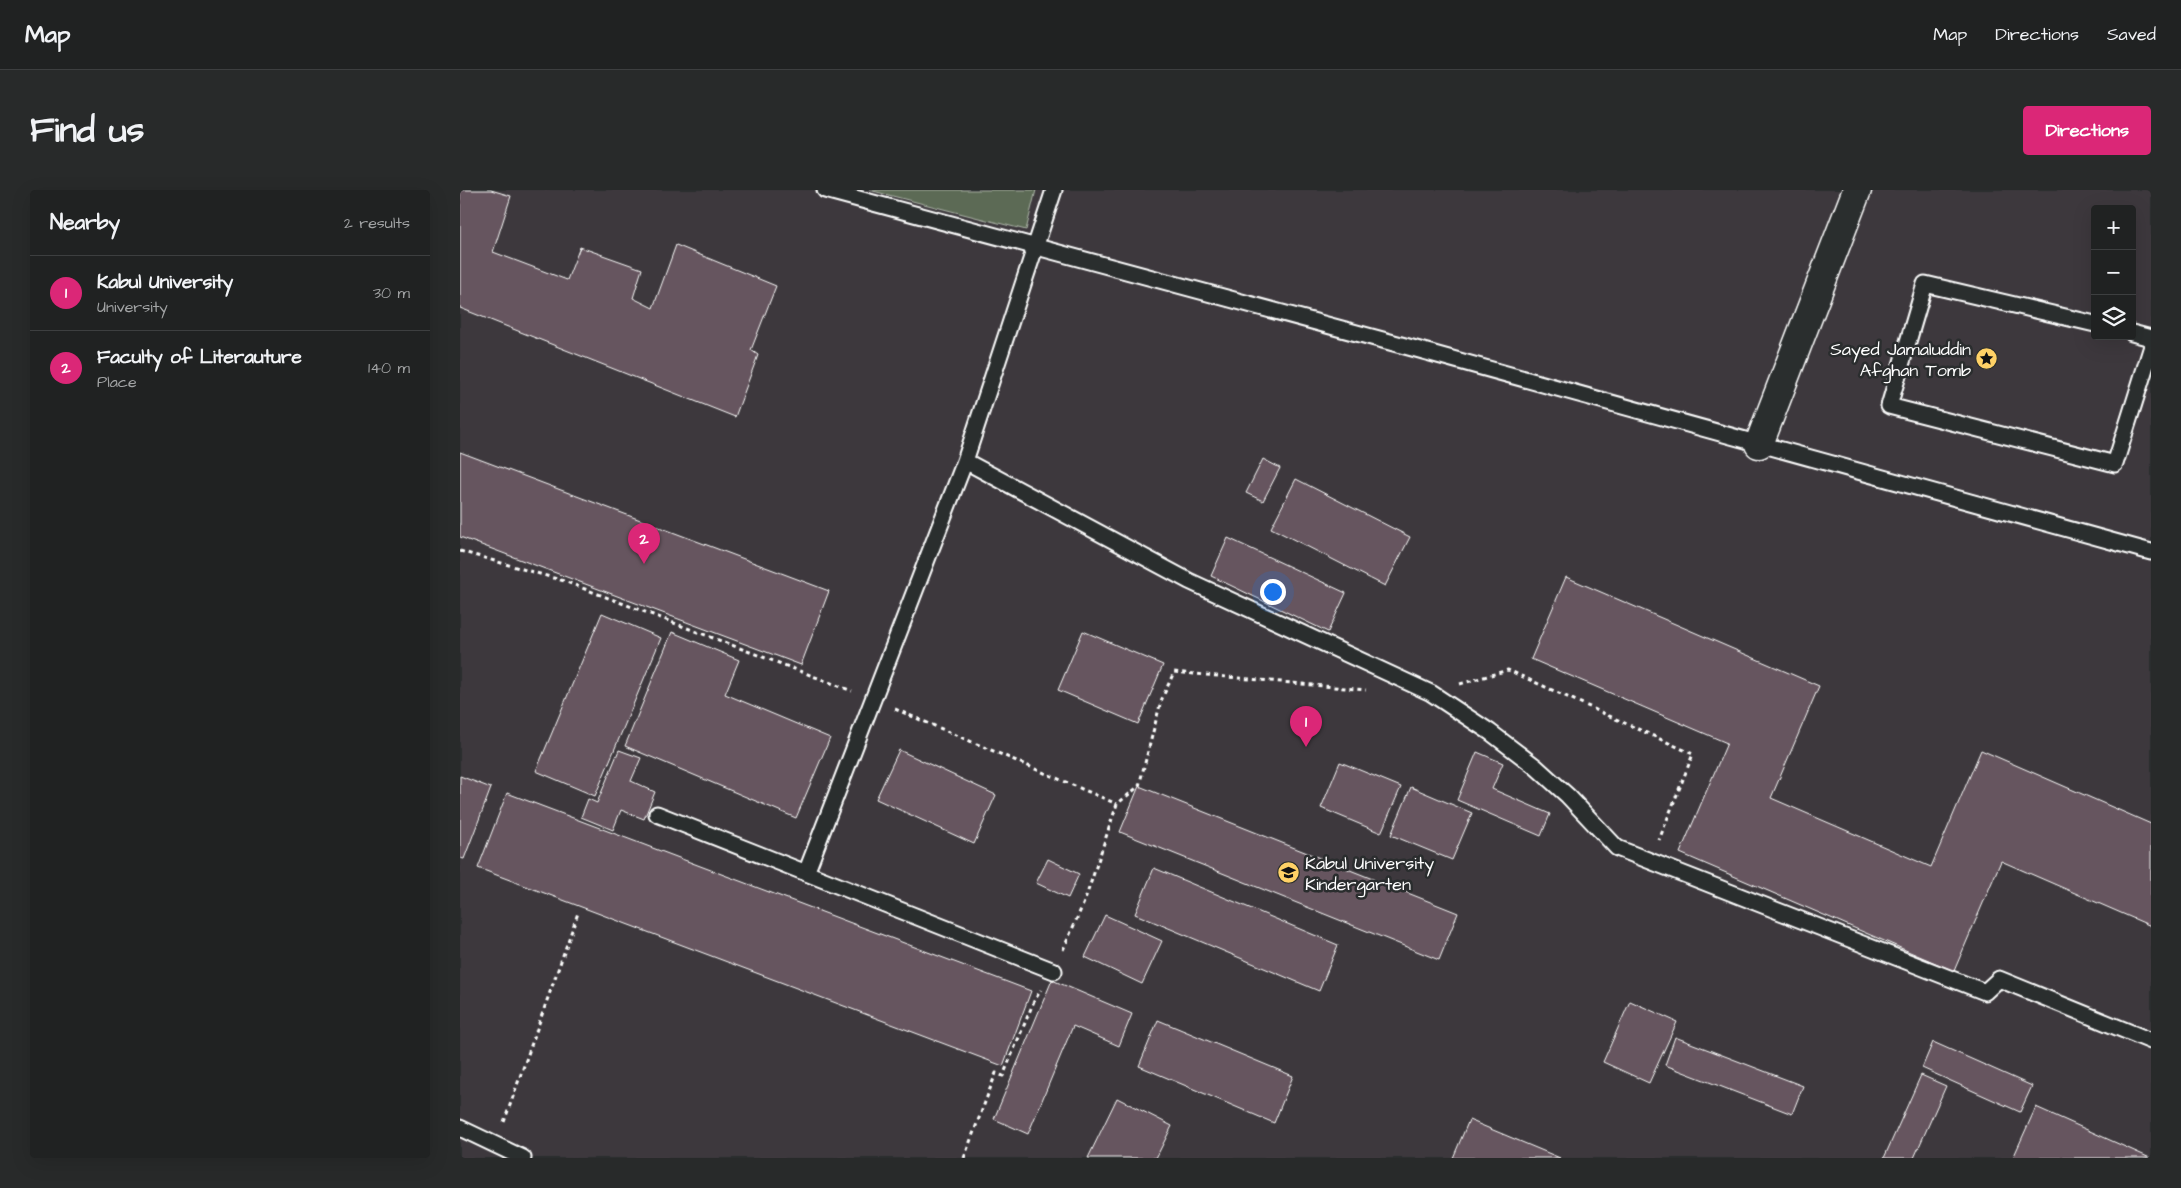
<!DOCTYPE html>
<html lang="en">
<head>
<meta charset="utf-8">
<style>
  :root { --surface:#202222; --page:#282a2a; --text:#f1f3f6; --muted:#a2a4a5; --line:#3d3f40; --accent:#db2777 }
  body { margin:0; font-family:"Architects Daughter",sans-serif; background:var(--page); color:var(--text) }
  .controls { position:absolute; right:15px; top:15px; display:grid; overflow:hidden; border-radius:5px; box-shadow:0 5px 20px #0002 }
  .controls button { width:45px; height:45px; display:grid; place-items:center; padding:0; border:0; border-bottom:1px solid var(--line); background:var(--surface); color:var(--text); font:25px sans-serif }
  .you { position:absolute; left:812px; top:401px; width:18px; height:18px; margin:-12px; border:4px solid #fff; border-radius:50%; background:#1a73e8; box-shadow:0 0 0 8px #1a73e833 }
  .badge { display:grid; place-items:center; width:32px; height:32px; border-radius:50%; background:var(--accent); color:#fff; font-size:16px; font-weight:700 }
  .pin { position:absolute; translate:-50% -41px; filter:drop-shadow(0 1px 2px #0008) }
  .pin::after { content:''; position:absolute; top:26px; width:18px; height:15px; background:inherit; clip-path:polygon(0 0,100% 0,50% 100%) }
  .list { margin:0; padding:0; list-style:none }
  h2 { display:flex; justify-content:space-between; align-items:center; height:65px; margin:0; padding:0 20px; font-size:21px }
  h2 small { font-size:16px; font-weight:400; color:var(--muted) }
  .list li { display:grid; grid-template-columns:32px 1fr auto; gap:15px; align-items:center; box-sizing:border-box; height:75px; padding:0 20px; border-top:1px solid var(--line) }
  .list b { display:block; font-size:19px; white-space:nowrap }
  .list p { margin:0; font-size:16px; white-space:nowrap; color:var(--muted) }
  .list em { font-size:16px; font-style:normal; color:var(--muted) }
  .icon { flex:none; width:28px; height:28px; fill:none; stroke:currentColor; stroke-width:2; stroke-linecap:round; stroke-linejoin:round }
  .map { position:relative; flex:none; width:1691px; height:968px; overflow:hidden; border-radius:5px }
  header { display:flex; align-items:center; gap:30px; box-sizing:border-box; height:70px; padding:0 25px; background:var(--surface); border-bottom:1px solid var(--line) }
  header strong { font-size:24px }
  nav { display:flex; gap:28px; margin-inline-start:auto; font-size:18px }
  .intro { display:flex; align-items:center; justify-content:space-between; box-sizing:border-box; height:120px; padding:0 30px }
  h1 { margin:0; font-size:35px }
  .button { padding:12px 22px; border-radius:5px; background:var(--accent); color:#fff; font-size:18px; font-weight:700 }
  main { display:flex; gap:30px; padding:0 30px }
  aside { flex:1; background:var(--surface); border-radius:5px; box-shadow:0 5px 20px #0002 }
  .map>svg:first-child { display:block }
  .built { fill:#3c393c; fill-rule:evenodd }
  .green { fill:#5c6b54; stroke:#aeb5aa }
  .building { fill:#66555e; stroke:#fff }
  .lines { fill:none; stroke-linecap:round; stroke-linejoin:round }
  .service-casing { stroke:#fff; stroke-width:19 }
  .minor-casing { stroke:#fff; stroke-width:31 }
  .path { stroke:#fff; stroke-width:3; stroke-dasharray:4 4; stroke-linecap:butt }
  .service { stroke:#2a2d2e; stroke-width:15 }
  .minor { stroke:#2a2d2e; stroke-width:28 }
  .labels { text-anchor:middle; stroke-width:5; stroke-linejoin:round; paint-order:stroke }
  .poi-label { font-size:18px; fill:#fff; stroke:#2a2d2e; text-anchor:end }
</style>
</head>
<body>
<header>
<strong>Map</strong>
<nav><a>Map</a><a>Directions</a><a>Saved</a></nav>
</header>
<div class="intro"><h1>Find us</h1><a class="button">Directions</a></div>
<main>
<aside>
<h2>Nearby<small>2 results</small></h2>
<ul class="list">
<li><span class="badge">1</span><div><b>Kabul University</b><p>University</p></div><em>30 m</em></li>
<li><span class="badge">2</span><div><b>Faculty of Literauture</b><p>Place</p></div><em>140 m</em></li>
</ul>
</aside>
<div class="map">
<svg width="1691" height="968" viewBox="0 0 1691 968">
  <rect width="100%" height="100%" fill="#2a2d2e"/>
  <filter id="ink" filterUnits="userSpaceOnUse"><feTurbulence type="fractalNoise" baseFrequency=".02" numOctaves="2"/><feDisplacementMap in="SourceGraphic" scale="10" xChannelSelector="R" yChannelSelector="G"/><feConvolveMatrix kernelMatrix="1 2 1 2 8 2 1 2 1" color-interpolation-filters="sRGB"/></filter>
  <g filter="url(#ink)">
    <path class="built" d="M0,0H1691V968H0ZM1635,19H1672V146H1635Z"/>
    <path class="green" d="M409,0H576L566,40Z"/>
    <path class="building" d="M0,0H31L51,6L33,62L107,90L120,57L182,79L173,108L193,118L216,55L316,96L291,160L298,165L275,227L0,118Z
      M0,262L369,401L341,475L0,347Z
      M803,269L820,278L803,311L786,303Z
      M836,289L950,347L925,396L811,338Z
      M768,348L886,403L868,442L751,386Z
      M1106,387L1359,496L1311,608L1471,677L1521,560L1691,634V736L1541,671L1494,781L1220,663L1267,553L1071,469Z
      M142,423L201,448L135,606L76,581Z
      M623,441L703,475L678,534L598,500Z
      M212,442L279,470L265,504L370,548L336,628L165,556Z
      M159,560L181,568L171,591L195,602L184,629L161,620L153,640L121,627L128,609L137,613Z
      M439,560L536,605L514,654L416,609Z
      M1017,562L1043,573L1032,599L1090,624L1081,646L997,610Z
      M880,572L941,597L921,643L861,618Z
      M0,586L31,598L4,669L0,668Z
      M679,596L998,723L979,770L660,642Z
      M951,597L1012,623L992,670L931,645Z
      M47,603L571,801L543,876L18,678Z
      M588,669L619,684L608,708L576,693Z
      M694,678L878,755L859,801L675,724Z
      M645,725L702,751L682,794L625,767Z
      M592,790L672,824L659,856L613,836L568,944L534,929Z
      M1170,811L1217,832L1189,893L1143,872Z
      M698,830L833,886L814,933L679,876Z
      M1215,847L1343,896L1332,924L1205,875Z
      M1473,852L1572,896L1560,922L1462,878Z
      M1461,885L1486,896L1454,968H1424Z
      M657,908L712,936L696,968H628Z
      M1576,917L1690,968H1553Z
      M1009,930L1100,968H993Z"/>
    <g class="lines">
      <defs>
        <path id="service" d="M365,0L956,159L1691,362
          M1635,134L1465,94L1429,216L1655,274L1691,159
          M1672,143L1691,148
          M505,271L729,391L971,503L1030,542L1076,577L1108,606L1157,658L1525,802L1539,789L1691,851
          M197,624L594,781
          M346,683L505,271L594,0
          M0,938L63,968"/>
        <path id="minor" d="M1299,254L1397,0"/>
      </defs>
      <use href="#service" class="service-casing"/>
      <use href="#minor" class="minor-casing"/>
      <path class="path" d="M0,361L104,391L392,501
        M1000,494L1048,480L1233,564L1199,650
        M435,519L657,614
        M603,760L625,710L657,614L679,596L701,511L714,482L906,500
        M44,932L118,723
        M504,968L536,883L543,886L574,811L581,800"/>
      <use href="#service" class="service"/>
      <use href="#minor" class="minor"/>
    </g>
  </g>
  <defs>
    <symbol id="sight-disc" viewBox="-11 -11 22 22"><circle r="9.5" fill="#ffd166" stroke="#2a2d2e"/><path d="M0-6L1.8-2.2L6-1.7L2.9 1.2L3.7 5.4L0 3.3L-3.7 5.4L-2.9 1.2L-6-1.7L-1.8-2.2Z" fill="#111"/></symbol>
    <symbol id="school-disc" viewBox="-11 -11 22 22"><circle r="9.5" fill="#ffd166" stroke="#2a2d2e"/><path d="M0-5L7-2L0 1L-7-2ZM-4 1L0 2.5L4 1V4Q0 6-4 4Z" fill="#111"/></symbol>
  </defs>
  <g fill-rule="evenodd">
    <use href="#sight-disc" x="1514" y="156" width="25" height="25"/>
    <use href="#school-disc" x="816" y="670" width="25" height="25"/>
  </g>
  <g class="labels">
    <g class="poi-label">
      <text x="1511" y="165">Sayed Jamaluddin<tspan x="1511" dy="21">Afghan Tomb</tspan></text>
      <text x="845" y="679" text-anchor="start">Kabul University<tspan x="845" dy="21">Kindergarten</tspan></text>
    </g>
  </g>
</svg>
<div class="controls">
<button>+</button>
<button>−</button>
<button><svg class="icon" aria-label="layers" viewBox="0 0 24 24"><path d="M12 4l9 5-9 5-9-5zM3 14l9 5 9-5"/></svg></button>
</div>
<div class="you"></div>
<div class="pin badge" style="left:846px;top:557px">1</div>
<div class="pin badge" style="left:184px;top:374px">2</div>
</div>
</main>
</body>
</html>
